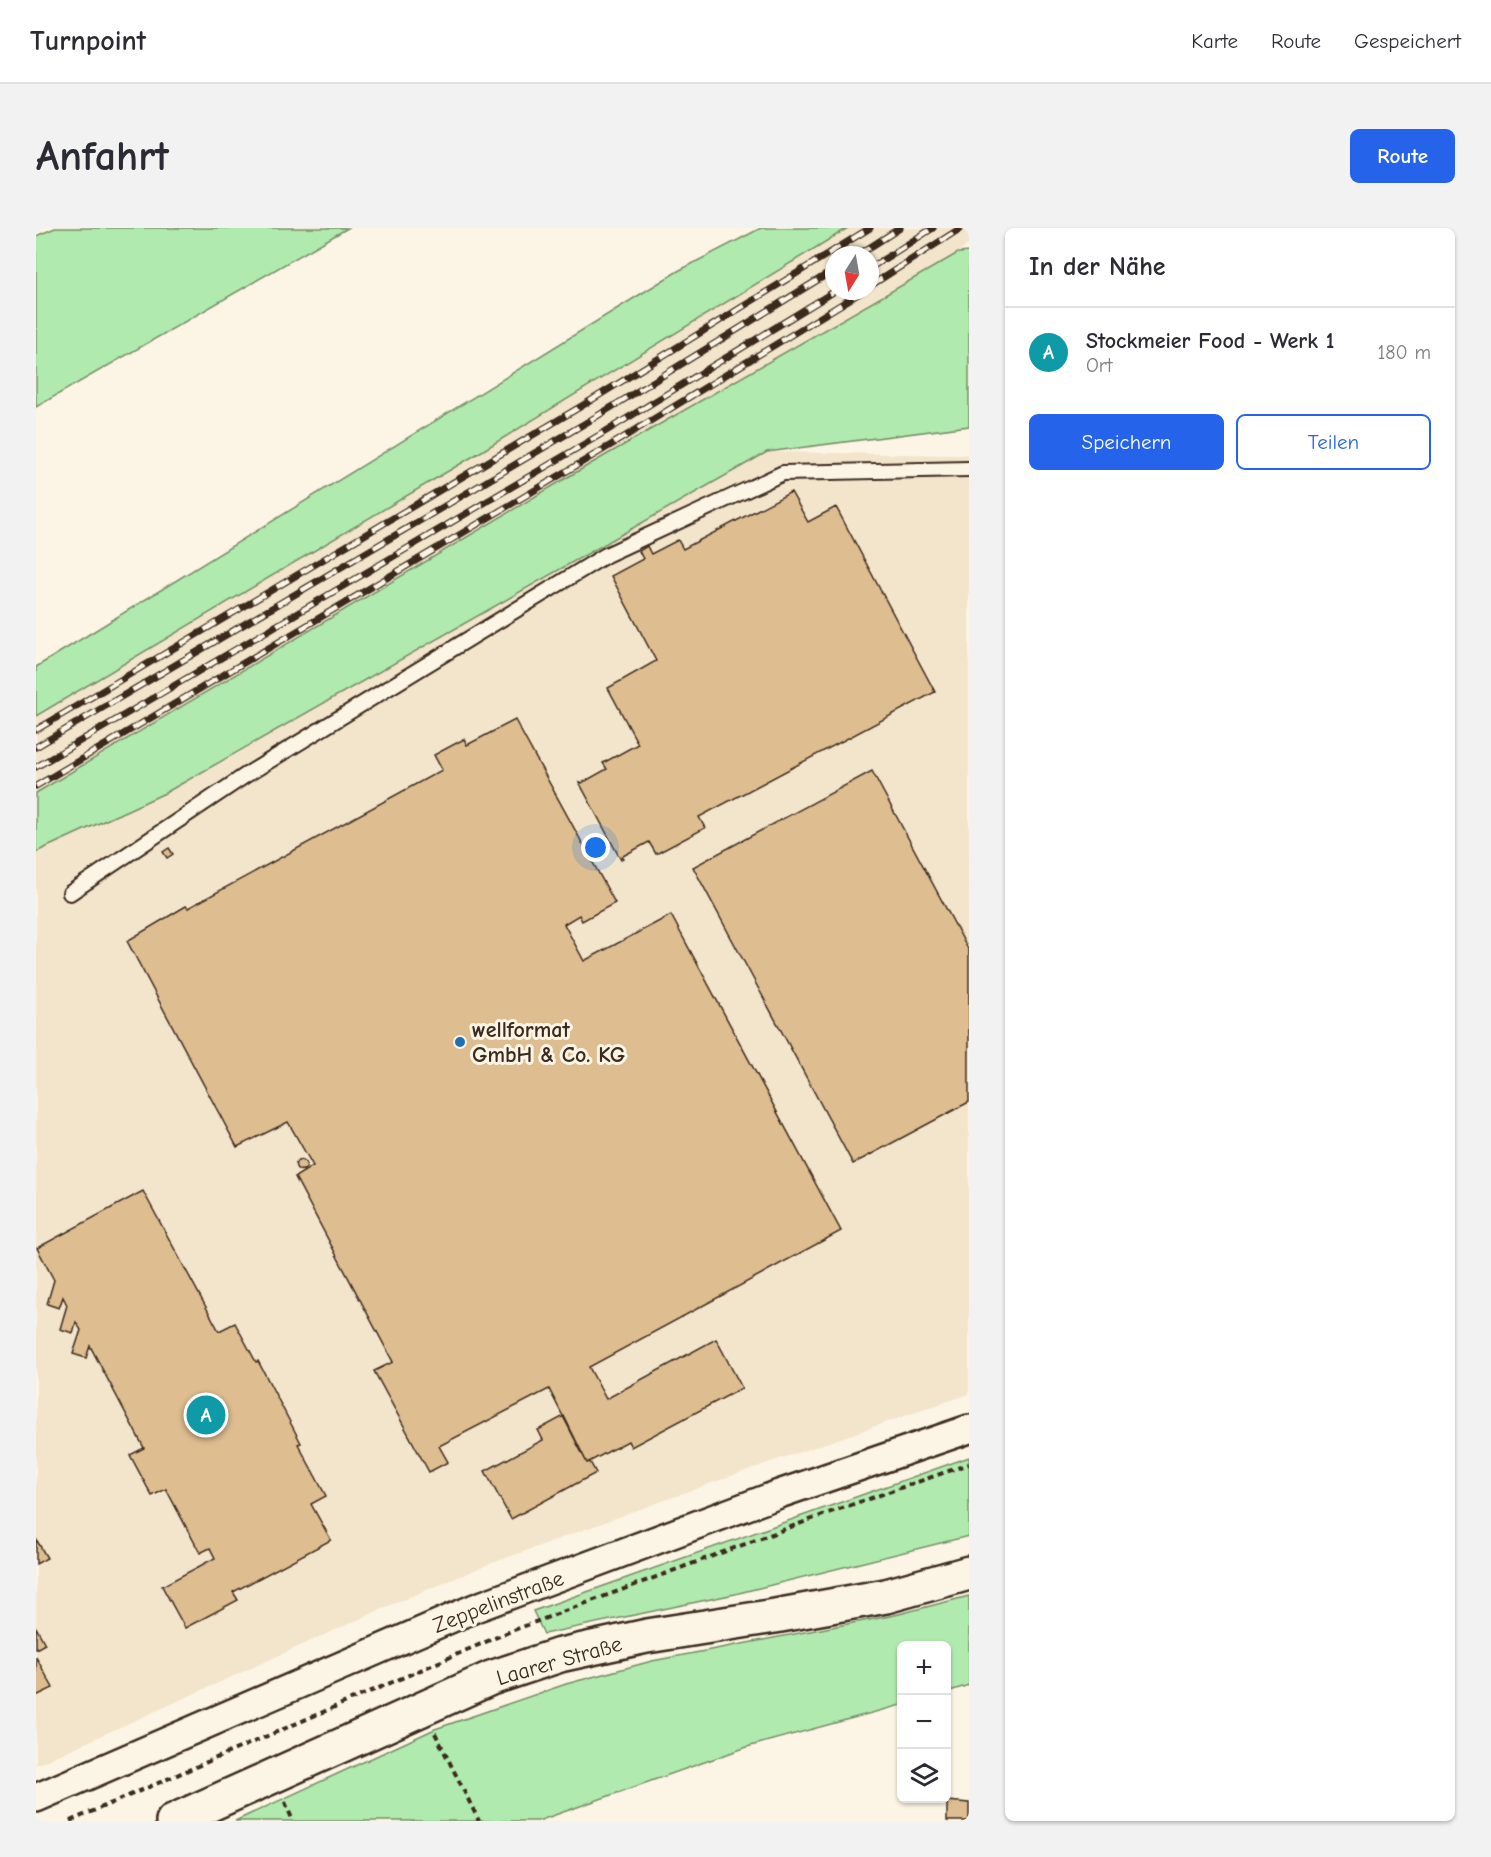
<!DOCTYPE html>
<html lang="de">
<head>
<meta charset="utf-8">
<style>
  :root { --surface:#fff; --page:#f2f2f3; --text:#2b2b33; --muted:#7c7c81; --line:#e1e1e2; --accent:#2563eb }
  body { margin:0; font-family:"Comic Neue",sans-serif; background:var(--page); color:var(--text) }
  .controls { position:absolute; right:18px; bottom:18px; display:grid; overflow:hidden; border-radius:9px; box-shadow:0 2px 4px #0004 }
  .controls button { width:54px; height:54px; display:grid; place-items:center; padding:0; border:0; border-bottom:2px solid var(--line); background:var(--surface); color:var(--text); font:30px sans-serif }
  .compass { position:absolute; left:789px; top:18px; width:54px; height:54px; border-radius:50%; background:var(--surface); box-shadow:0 2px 4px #0004; rotate:191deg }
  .you { position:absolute; left:560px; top:620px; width:21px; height:21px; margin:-15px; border:4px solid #fff; border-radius:50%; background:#1a73e8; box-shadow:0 0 0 9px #1a73e833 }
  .badge { display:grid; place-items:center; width:39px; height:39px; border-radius:50%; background:var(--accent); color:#fff; font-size:20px; font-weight:700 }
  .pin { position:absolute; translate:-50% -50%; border:3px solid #fff; box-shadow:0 2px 6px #0006 }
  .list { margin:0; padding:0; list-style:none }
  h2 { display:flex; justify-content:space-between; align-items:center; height:78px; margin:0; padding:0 24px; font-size:26px }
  h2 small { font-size:20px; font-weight:400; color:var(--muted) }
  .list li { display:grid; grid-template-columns:39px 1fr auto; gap:18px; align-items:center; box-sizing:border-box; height:90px; padding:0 24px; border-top:2px solid var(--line) }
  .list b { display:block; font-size:22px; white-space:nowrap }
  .list p { margin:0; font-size:20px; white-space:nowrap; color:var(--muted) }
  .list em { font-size:20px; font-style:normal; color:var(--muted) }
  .actions { display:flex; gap:12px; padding:18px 24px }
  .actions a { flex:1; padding:14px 0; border:2px solid var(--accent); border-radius:9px; text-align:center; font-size:21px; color:var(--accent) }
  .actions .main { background:var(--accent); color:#fff }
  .icon { flex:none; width:33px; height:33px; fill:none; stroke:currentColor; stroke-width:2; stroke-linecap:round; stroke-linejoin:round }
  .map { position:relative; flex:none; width:933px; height:1593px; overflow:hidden; border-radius:9px }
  header { display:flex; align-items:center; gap:36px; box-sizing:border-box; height:84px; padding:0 30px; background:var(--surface); border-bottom:2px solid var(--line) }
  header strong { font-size:28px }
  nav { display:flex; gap:33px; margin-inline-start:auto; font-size:21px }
  .intro { display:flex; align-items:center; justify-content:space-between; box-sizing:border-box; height:144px; padding:0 36px }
  h1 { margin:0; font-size:42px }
  .button { padding:15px 27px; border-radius:9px; background:var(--accent); color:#fff; font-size:21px; font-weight:700 }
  main { display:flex; gap:36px; padding:0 36px }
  aside { flex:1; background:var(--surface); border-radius:9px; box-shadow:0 2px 4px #0004 }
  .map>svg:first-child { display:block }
  .built { fill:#f3e4cc; fill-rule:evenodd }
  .green { fill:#b0eaae; stroke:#768a66; stroke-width:1.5 }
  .building { fill:#debd90; stroke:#3b2a1e; stroke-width:1.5 }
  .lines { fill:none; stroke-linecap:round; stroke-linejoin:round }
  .lane-casing { stroke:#3b2a1e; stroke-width:18 }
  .street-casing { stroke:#3b2a1e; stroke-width:32 }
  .secondary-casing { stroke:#3b2a1e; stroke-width:38 }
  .path { stroke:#3b2a1e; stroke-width:4; stroke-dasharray:6 4.5; stroke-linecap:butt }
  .lane { stroke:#fcf5e5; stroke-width:14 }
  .street { stroke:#fcf5e5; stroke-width:27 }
  .secondary { stroke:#fcf5e5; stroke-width:33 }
  .rail-casing { stroke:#3b2a1e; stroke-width:7 }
  .rail { stroke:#fcf5e5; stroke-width:4.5; stroke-dasharray:14; stroke-linecap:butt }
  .poi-dot { fill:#1f6fb2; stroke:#fcf5e5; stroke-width:2 }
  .labels { text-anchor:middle; stroke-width:6; stroke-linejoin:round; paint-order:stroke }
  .poi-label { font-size:22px; font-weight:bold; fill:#3b2a1e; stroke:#fcf5e5; text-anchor:start }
  .street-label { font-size:22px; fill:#3b2a1e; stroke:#fcf5e5 }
</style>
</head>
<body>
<header>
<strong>Turnpoint</strong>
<nav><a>Karte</a><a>Route</a><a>Gespeichert</a></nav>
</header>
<div class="intro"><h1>Anfahrt</h1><a class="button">Route</a></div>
<main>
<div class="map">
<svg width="933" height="1593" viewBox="0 0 933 1593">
  <rect width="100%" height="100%" fill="#fcf5e5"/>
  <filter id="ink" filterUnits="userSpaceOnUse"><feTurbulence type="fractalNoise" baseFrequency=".0167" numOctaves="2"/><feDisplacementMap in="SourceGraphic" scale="12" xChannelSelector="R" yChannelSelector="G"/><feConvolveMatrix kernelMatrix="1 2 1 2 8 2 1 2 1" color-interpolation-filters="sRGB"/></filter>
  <g filter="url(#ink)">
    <path class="built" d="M812,0H933V16L922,25L537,246L0,565V488L441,226ZM798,27H834V63H798Z
      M731,224L922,227L933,226V1166L706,1244L451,1337L357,1376L0,1537V624L129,565Z"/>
    <path class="green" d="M19,0H312L0,179V8Z
      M725,0H812L441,226L0,488V439L642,43Z
      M933,24V198L731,224L129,565L0,624V565L537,246L922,25Z
      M933,1229V1308L699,1366L508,1406L497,1383Z
      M933,1368V1457L911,1464L910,1418H866L865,1477L711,1519L502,1593H199L399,1501L530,1456L616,1433L859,1387Z"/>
    <path class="building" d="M755,264L772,294L800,279L899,464L663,589L669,600L620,626L613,614L585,629L587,631L585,632L543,554L546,555L571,541L567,535L602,516L572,460L620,433L575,348L607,331L603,323L611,318L615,326L642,312L647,321Z
      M479,492L579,675L546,693L543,687L528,696L548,733L635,687L805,1003L553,1139L570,1171L680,1111L706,1160L595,1219L592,1213L551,1235L513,1161L403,1218L412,1234L393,1244L338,1143L357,1134L259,949L277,938L252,894L201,919L91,713L150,678L152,680L406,542L398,527L428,511L431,517Z
      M836,543L933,723V874L817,936L657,639Z
      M133,620L137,626L131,630L127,624Z
      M259.5 937a5.5 5.5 0 1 1 11 0a5.5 5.5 0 1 1-11 0Z
      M107,963L183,1103L199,1095L220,1134L222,1133L265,1215L262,1216L290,1268L275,1276L295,1312L197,1364L202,1372L149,1400L126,1358L179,1330L174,1320L164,1325L130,1261L116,1268L94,1227L108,1220L54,1118L50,1130L37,1126L45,1102L40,1094L37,1105L24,1101L31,1077L27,1069L23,1080L11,1076L18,1052L1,1020Z
      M528,1188L551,1235L554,1234L560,1245L475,1291L449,1243L507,1212L502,1202Z
      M0,1311L11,1330L0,1336Z
      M0,1399L9,1416L0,1421Z
      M0,1429L17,1460L0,1468Z
      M911,1573L933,1575V1593H911Z"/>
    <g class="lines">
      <defs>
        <path id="lane" d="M34,665L210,547L570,327L747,245L933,241"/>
        <path id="street" d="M0,1570L439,1380L743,1266L933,1201"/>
        <path id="secondary" d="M137,1593L455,1450L524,1427L611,1408L739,1388L850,1368L933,1345"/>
      </defs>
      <use href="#lane" class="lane-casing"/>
      <use href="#street" class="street-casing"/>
      <use href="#secondary" class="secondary-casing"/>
      <path class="path" d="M399,1505L443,1593
        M249,1574L257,1593
        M34,1593L475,1403L795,1284L933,1236"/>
      <use href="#lane" class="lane"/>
      <use href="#street" class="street"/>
      <use href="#secondary" class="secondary"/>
      <defs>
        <path id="rail" d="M822,27L864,0
          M834,40L897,0
          M834,58L925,0
          M0,502L549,176L834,0
          M0,519L558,190L798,42
          M0,539L567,205L799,63
          M0,558L575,217L827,63"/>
      </defs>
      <use href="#rail" class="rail-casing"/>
      <use href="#rail" class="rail"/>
    </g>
  </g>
  <circle class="poi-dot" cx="424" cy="814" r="6"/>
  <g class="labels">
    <g class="poi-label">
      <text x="436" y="809">wellformat<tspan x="436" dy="25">GmbH &amp; Co. KG</tspan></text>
    </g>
    <g class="street-label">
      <text transform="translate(462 1373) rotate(-21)" y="8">Zeppelinstraße</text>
      <text transform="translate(523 1432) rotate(-16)" y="8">Laarer Straße</text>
    </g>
  </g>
</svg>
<div class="controls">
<button>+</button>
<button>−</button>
<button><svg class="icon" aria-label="layers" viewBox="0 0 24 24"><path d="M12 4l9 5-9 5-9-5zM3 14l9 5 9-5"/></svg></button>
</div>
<svg class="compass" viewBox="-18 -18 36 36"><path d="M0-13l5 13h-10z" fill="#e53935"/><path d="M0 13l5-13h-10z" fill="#7c7c81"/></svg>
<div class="you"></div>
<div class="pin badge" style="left:170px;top:1187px;background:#0f9aa8">A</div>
</div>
<aside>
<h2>In der Nähe<small></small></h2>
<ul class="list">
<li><span class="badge" style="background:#0f9aa8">A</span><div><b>Stockmeier Food - Werk 1</b><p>Ort</p></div><em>180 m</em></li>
</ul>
<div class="actions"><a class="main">Speichern</a><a>Teilen</a></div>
</aside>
</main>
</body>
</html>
